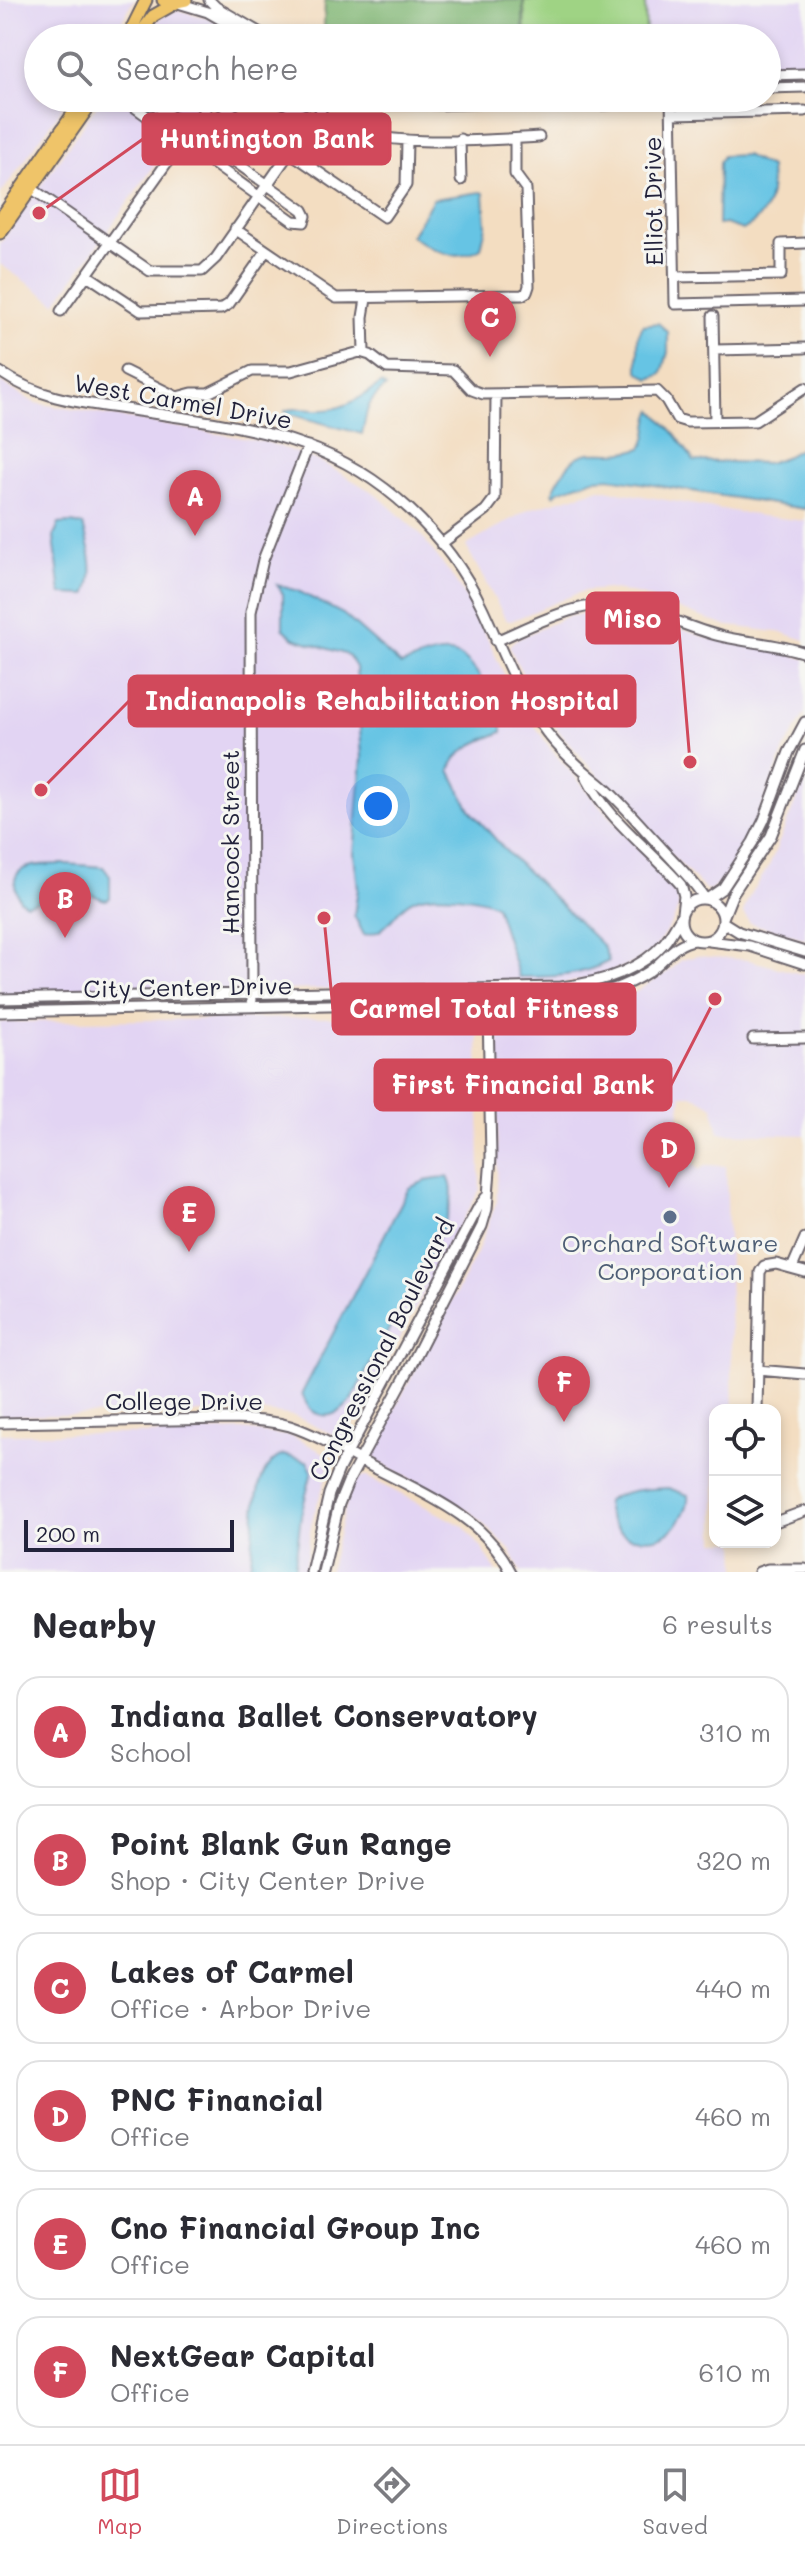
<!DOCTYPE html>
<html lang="en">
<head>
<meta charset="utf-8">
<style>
  :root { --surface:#fff; --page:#f2f2f3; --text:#2b2b33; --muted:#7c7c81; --line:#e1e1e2; --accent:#d1495b }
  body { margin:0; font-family:Mali,sans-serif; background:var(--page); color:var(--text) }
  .controls { position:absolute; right:24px; bottom:24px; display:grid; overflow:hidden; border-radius:16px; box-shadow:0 4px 12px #0003 }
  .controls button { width:72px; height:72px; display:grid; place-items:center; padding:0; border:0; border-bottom:2px solid var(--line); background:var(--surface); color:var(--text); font:40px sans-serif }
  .scale { position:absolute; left:24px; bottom:20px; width:210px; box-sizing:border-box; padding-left:8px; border:4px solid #22223b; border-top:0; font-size:22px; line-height:28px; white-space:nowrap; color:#22223b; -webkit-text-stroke:6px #f6f6f2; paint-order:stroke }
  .you { position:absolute; left:378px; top:806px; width:28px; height:28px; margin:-20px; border:6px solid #fff; border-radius:50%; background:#1a73e8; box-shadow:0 0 0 12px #1a73e833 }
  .badge { display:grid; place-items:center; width:52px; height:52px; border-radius:50%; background:var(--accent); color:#fff; font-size:26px; font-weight:700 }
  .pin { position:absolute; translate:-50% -66px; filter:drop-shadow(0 2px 4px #0008) }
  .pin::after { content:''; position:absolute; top:42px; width:28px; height:24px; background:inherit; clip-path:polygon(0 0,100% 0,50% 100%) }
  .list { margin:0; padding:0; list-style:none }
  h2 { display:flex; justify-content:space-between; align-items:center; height:104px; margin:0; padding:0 32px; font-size:34px }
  h2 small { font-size:26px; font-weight:400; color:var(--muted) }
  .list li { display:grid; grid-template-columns:52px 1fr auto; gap:24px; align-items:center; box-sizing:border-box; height:112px; margin:0 16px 16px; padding:0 16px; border:2px solid var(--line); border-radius:24px }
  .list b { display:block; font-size:30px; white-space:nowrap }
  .list p { margin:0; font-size:26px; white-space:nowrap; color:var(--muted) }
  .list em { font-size:26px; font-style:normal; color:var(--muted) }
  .icon { flex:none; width:44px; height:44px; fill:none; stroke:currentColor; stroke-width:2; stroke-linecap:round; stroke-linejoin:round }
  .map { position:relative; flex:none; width:805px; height:1572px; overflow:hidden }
  .search { position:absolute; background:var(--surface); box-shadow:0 4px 12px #0003; left:24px; right:24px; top:24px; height:88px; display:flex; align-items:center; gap:20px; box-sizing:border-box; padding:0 28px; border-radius:44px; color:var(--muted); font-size:30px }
  .sheet { height:872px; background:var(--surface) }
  nav { display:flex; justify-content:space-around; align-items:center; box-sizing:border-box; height:112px; border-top:2px solid var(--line); background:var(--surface); font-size:22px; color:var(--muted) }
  nav a { display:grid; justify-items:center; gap:4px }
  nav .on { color:var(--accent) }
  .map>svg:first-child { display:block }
  .built { fill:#e2d4f3 }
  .green { fill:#9fd384; stroke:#607a60; stroke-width:2 }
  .forest { fill:#7fb572; stroke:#506c56; stroke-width:2 }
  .water { fill:#66c4e4; stroke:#447390; stroke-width:2 }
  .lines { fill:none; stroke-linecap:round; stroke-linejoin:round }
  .minor-casing { stroke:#6b636a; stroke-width:13 }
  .major-casing { stroke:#6b636a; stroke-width:15 }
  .minor { stroke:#fff; stroke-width:9 }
  .major { stroke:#efc469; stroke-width:11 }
  .service-dot { fill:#5c6f8a; stroke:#f6f6f2; stroke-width:3 }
  .labels { text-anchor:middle; stroke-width:6; stroke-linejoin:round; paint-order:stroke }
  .street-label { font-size:24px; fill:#22223b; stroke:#f6f6f2 }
  .service-label { font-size:24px; fill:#4e5e75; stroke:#f6f6f2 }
  .leader { fill:none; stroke:#d1495b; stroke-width:3 }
  .callout-dot { fill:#d1495b; stroke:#f6f6f2; stroke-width:3 }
  .callout { fill:#d1495b; stroke:#d1495b; stroke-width:3 }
  .callout-label { font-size:26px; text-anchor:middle; font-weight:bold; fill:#fff }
</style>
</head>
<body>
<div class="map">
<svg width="805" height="1572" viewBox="0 0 805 1572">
  <rect width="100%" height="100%" fill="#f6f6f2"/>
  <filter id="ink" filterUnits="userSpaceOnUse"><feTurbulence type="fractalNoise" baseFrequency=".0125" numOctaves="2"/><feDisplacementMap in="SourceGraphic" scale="16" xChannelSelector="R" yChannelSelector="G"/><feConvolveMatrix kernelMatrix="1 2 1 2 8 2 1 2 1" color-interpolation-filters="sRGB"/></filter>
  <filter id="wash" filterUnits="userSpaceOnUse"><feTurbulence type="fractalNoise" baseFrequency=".006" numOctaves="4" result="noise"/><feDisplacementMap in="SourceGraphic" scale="32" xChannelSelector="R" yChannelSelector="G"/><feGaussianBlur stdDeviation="1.8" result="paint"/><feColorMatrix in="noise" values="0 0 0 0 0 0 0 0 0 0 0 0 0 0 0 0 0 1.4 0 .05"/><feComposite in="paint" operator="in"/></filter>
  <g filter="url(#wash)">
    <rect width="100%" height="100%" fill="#f3ddc1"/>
    <path class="built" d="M0,0H134L112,38H38V98H69L0,195Z
      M523,0H805V64L767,66V38H523Z
      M178,10L218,21L245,38H145L161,17Z
      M102,98H203L56,303L0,264V244Z
      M0,382L35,403L267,442L321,462L376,494L420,534L449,572L475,612L513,693L552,751L662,874L676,885L679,906L673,921L654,950L634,963L598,977L562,984L0,996Z
      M600,489L762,516L805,521V640L784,633L723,625L641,595L608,589L583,591L511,621L506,620L466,546L529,509Z
      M606,610L646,617L708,638L776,649L805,659V713L784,750L752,833L723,880L710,891L705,889L673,857L561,734L533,696L509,646L515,640L566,617Z
      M805,779V939L750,923L743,913L748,899L769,866Z
      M697,956L748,960L805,975V1135L719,1133L713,1106L692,1095H682L676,1139L668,1147L682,1151L699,1170L706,1165L726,1166L733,1410H715V1542H736L737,1572H521L510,1550L472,1513L378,1462L375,1457V1446L477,1253L497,1201L498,1014L561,1011L601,1003L636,992L672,969L681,960Z
      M467,1016L476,1021L478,1027L480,1189L346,1437L340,1438L294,1416L267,1412L0,1416V1022Z
      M242,1430L292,1436L328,1455V1473L312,1519L304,1572H0V1434H145Z
      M365,1476L463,1526L481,1547L497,1572H329L349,1492L354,1483L360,1477Z"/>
    <path class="green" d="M524,0H645L646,38H525Z"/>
    <path class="forest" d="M325,0H523V38H329L324,25Z"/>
    <path class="water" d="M745,155L770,168C772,197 771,213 743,230L725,224L718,225L719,162L723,156Z
      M481,192L484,193L486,226L481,248C455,263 434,251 411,236L433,199Z
      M658,323L668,332V352L662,374L650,379L638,371V336L643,325Z
      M381,384L386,387C364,404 368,410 362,434L286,413L285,411C295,406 311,411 323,410C345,409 363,396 381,384Z
      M653,410L676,435L694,461L768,463L787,456L805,446V509L610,478L594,479L558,491L554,495L552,493C581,430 595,464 642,448C651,436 645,422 653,410Z
      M70,523L83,525C89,548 97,573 86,595L61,594L54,537L59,524Z
      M277,585L298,591L343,614L401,665C449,647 463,644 488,691C495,706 503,716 502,732C481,741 458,747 450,770L470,810L505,850L603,946L609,961C580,977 552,977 519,977L496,906C483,896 431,892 415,899C400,905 394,920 382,929C378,933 369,934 364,935L354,915L358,888L354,854L362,758L356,667L348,655L294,638L283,628V594Z
      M66,864L103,867L110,876V898L106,900C100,899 93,894 87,893C65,888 46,900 26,904L20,900C0,861 42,865 66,864Z
      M448,1177C457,1193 448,1211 443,1228L350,1402C332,1422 310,1420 302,1393L409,1188L425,1181Z
      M283,1455L307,1461L312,1471L301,1515L294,1572H249C257,1540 247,1468 283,1455Z
      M668,1488L688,1495C689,1505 685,1511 680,1520C668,1540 650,1541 628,1537C616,1530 604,1515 607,1501C625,1489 647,1489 668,1488Z"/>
  </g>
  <g filter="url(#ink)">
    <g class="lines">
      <defs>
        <path id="minor" d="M209,0L216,7L269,38
          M178,3L208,12L253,38
          M767,75L805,74
          M767,88L805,87
          M122,98L293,221L304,222L306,216L303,210L145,98
          M274,98C291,107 306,118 324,124C391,148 469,141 539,137
          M374,98C429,111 486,101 542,102C577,103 613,110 647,98
          M671,98L675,304L805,301
          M212,99L384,217L406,185L407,140
          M672,114L805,111
          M460,139L461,180
          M31,188L150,271H202L216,258L313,119L319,115L326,98
          M235,229L336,298L522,295L527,292L529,286L526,189L515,174V139
          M87,275L141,311L221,309L229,304L266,251
          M675,277L781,275V244L805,243
          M61,311L213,98
          M713,316L715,421
          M714,350L805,348
          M364,352L363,317L366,299
          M125,371L177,397L192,393H208L252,371H291L360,352L370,355L387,368L453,370L472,390L483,394L657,391L666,400L677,419L687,422L755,421L805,388
          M0,372C41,400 85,403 132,410C190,419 250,425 304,445C382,472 448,535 483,609C503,652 518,695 547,733C562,752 580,768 599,783C620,800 639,824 658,844C674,862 693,879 705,899
          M441,544L486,510L495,498L496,394
          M496,641C542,621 587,595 638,608C666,616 692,629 720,636C749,643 777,643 805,653
          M586,777C608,820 650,849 681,885L684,896L682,913
          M681 920a21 21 0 1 1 42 0a21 21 0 1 1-42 0Z
          M707,899L723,888L753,842L764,820L789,752L805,722
          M723,918L733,893L771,836L805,750
          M723,922L739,932L805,952
          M709,941L750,946L805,964
          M0,999L561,987C597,983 639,972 664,943C671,935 675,926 681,917
          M252,1000L251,612L263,560L308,446
          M0,1012L568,1000C596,996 624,988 648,972C665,961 673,943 695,940
          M753,1039L805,1038
          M792,1268L805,1238
          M757,1370L805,1374
          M757,1410L760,1272L764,1266L776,1264L805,1272
          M0,1423L229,1419C250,1420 269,1420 290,1426C317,1435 342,1450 367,1464C420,1492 483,1515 511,1572
          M775,1522L805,1511
          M311,1572L329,1494L339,1469L479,1206L486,1197
          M323,1572L339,1504L348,1482L403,1381L482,1226L487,1209L491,1157L488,1012L491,996
          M759,1572L768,1569H805"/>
        <path id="major" d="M163,0L172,3L186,0
          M127,38L146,0
          M137,38L153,16L176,3
          M0,219L84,98
          M0,233L95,98"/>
      </defs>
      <use href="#minor" class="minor-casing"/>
      <use href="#major" class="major-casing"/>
      <use href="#minor" class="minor"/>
      <use href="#major" class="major"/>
    </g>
  </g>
  <circle class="service-dot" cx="670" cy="1217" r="8"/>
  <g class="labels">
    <g class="street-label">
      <text transform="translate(654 201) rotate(-91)" y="8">Elliot Drive</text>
      <text transform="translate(183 402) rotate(10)" y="8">West Carmel Drive</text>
      <text transform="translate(231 842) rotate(-90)" y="8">Hancock Street</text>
      <text transform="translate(188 988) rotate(-1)" y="8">City Center Drive</text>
      <text transform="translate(382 1350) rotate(-63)" y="8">Congressional Boulevard</text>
      <text x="184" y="1410">College Drive</text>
    </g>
    <g class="service-label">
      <text x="670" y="1252">Orchard Software<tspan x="670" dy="28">Corporation</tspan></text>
    </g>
  </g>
  <path class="leader" d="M39 213L143 139M690 762L678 618M41 790L129 701M324 918L333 1009M715 999L671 1085"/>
  <g class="callout-dot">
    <circle cx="39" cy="213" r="8"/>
    <circle cx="690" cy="762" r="8"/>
    <circle cx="41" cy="790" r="8"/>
    <circle cx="324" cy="918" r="8"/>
    <circle cx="715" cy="999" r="8"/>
  </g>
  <g class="callout">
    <rect x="143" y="114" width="247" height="50" rx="8"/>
    <rect x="587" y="593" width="91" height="50" rx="8"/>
    <rect x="129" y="676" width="506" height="50" rx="8"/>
    <rect x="333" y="984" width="302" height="50" rx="8"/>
    <rect x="375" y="1060" width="296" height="50" rx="8"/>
  </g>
  <g class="callout-label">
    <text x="267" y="148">Huntington Bank</text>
    <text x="632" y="628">Miso</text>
    <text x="382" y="710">Indianapolis Rehabilitation Hospital</text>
    <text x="484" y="1018">Carmel Total Fitness</text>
    <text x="523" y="1094">First Financial Bank</text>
  </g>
</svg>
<div class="controls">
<button><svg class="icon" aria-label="locate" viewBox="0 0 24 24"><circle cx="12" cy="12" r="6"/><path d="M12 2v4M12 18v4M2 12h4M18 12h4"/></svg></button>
<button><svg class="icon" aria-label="layers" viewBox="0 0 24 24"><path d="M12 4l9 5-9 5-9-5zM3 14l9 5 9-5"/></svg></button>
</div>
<div class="scale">200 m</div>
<div class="you"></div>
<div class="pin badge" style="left:195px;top:536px">A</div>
<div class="pin badge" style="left:65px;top:938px">B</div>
<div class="pin badge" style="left:490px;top:357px">C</div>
<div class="pin badge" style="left:669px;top:1188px">D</div>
<div class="pin badge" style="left:189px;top:1252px">E</div>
<div class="pin badge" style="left:564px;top:1422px">F</div>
<div class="search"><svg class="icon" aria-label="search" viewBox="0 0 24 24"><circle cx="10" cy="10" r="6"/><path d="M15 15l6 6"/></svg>Search here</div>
</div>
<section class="sheet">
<h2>Nearby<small>6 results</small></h2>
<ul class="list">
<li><span class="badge">A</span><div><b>Indiana Ballet Conservatory</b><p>School</p></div><em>310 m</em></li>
<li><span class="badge">B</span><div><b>Point Blank Gun Range</b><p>Shop · City Center Drive</p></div><em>320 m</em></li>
<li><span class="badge">C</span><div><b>Lakes of Carmel</b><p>Office · Arbor Drive</p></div><em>440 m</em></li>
<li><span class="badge">D</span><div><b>PNC Financial</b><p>Office</p></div><em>460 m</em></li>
<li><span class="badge">E</span><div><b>Cno Financial Group Inc</b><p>Office</p></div><em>460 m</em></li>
<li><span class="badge">F</span><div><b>NextGear Capital</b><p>Office</p></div><em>610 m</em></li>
</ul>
</section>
<nav>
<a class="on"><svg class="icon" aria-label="map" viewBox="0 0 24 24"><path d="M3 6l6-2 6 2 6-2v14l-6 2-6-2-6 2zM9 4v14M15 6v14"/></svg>Map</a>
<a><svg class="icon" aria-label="directions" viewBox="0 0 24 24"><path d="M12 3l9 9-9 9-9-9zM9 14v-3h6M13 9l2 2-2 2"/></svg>Directions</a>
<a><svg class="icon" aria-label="saved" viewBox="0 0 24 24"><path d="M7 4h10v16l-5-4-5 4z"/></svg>Saved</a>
</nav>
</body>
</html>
